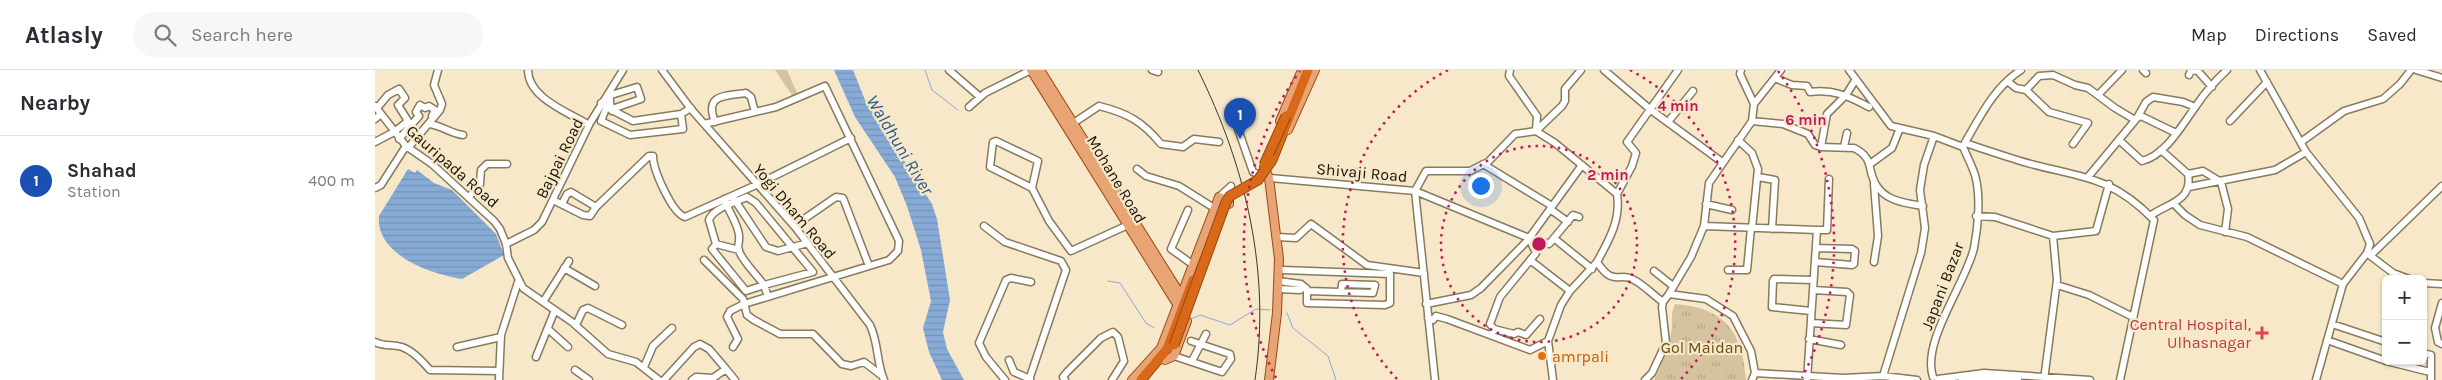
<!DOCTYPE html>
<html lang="en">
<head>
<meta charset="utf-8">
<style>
  :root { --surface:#fff; --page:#f7f7f7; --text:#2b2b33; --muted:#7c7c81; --line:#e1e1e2; --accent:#d93025 }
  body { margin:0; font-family:Karla,sans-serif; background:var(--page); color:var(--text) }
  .controls { position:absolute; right:15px; bottom:15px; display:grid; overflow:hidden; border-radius:8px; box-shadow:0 1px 4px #0004 }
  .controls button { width:45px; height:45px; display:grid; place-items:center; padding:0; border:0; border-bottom:1px solid var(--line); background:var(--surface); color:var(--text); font:25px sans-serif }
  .you { position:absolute; left:1105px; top:115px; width:18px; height:18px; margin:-12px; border:4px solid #fff; border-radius:50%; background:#1a73e8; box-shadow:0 0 0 8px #1a73e833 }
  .badge { display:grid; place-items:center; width:32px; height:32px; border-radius:50%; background:var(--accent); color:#fff; font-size:16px; font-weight:700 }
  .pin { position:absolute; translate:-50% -41px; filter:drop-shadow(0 1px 2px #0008) }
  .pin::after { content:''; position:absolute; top:26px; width:18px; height:15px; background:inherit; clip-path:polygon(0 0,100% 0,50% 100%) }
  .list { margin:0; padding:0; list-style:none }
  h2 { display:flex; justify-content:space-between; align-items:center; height:65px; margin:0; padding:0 20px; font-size:21px }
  h2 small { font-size:16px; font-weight:400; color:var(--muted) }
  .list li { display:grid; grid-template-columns:32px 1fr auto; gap:15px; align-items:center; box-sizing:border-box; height:90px; padding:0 20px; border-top:1px solid var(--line) }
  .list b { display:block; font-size:19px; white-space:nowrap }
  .list p { margin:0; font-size:16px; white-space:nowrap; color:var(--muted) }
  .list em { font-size:16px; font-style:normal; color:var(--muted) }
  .icon { flex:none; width:28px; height:28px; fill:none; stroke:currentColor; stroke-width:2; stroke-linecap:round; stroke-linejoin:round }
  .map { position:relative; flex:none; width:2067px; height:310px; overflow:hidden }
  header { display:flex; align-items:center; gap:30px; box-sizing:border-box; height:70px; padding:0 25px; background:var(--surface); border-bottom:1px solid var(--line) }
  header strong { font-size:24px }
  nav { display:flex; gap:28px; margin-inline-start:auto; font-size:18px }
  .search { width:350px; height:45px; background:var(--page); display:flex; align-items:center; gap:12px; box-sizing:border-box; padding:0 18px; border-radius:28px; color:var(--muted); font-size:19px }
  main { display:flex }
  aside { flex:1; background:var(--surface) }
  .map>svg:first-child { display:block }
  .grass { fill:#d4c39c }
  .park { fill:url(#park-tufts) }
  .water { fill:url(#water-rules) }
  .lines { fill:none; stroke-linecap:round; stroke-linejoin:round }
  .stream { stroke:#87abd6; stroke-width:1 }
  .minor-casing { stroke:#877a5d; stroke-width:9 }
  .major-casing { stroke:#964b13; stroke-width:10 }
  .highway-casing { stroke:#964b13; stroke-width:11 }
  .minor { stroke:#fff; stroke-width:6 }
  .major { stroke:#e8a474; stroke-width:8 }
  .highway { stroke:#d96818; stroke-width:9 }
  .rail { stroke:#3c3627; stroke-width:1 }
  .highway-bridge-casing { stroke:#964b13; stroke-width:11; stroke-linecap:butt }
  .highway-bridge { stroke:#d96818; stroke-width:9 }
  .ring { fill:none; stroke:#c2185b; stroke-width:2.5; stroke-dasharray:2.5 5 }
  .health-dot { fill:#e0444e; stroke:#f6e8c8; stroke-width:2 }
  .food-dot { fill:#e8710a; stroke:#f6e8c8; stroke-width:2 }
  .labels { text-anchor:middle; stroke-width:4.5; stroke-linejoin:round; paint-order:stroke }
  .street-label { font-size:16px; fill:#1a150a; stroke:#f6e8c8 }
  .health-label { font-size:16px; fill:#be3a42; stroke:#f6e8c8; text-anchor:end }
  .park-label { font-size:16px; fill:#665010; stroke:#f6e8c8 }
  .food-label { font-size:16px; fill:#c56008; stroke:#f6e8c8; text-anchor:start }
  .water-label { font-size:18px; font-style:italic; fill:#27598f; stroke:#f6e8c8 }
  .centre { fill:#c2185b; stroke:#f6e8c8; stroke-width:2.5 }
  .ring-label { font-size:15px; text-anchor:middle; font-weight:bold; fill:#c2185b; stroke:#f6e8c8; stroke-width:4.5; stroke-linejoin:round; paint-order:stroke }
</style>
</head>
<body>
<header>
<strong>Atlasly</strong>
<div class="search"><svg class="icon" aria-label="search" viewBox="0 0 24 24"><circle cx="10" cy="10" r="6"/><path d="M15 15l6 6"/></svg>Search here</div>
<nav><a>Map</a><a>Directions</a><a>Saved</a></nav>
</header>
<main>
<aside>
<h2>Nearby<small></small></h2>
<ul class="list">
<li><span class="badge" style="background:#1a4fb4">1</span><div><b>Shahad</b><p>Station</p></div><em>400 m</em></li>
</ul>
</aside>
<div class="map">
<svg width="2067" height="310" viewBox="0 0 2067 310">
  <defs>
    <pattern id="park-tufts" width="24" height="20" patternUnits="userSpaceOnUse" patternTransform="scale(1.25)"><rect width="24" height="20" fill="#d4c39c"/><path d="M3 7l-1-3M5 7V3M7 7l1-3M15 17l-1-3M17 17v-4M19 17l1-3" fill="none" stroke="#b5a785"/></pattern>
    <pattern id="water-rules" width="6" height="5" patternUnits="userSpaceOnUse" patternTransform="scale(1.25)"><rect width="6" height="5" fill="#87abd6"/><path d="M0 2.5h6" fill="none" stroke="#7492b6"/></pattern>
  </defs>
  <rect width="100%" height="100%" fill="#f6e8c8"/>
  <path class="grass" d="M400,0H412L422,23L417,25Z"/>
  <path class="park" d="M1300,234C1350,238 1367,261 1371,310H1279C1287,295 1295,275 1297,257C1297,248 1296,243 1300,234Z"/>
  <path class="water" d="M459,0H478L490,30L557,134L562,149L575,230L568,262L572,279L589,310H567L554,282L548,258L556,231L546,180L532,136L520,107L480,47Z
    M33,99L40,103L42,100L59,113L77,120L121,164L129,185L87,209C58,205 0,185 4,146Z"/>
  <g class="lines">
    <path class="stream" d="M550,0L557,20L583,40
      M733,211L745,213L771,253L779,258
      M912,243L918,258L953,286L961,310
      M814,250L825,245L855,255L881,239L895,240"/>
    <defs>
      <path id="minor" d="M153,0C153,28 193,42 214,55
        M287,0L316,39L420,157L495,255C504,274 501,291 509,310
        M574,0L605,27
        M777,0L783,2
        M1135,0L1134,6L1162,46L1161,61
        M1229,0L1276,40L1347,92
        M1474,0L1516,56L1559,66L1588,77
        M1768,0L1771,3
        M1885,0L1931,82L1984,148L1995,174L1992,183L1968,214L1941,310
        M2041,0L2067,8
        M1814,5L1816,1L1822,0L1837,17
        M1402,9L1417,15L1432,16L1435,22C1459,19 1473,26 1494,37
        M1632,11L1641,18L1651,20L1674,42L1713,53L1698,74
        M1651,20L1664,6L1678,5L1700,15L1713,18L1740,38L1760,50
        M1723,25L1747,0
        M226,33L232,36L226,51L255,65L308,59L306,44L316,38
        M1379,34L1406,0
        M0,36L31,76L57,94L119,151L125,159L131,174L133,188L148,218L197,252L233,284L261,292L284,310
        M594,37L610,23L656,0
        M235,39L258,51L306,44
        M237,39L266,29L262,17L236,25C233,30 236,36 237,41
        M856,39L878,102L894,108L1040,121L1149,166L1174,174L1198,145L1204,147
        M1762,48L1766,46L1801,63
        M0,49L6,44
        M1377,51L1408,54L1433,64L1440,75L1446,77L1479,78C1499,88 1492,98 1500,113C1509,131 1530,133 1548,136
        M1855,51L1892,12
        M340,52C329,24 350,26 371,23L376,27L380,42
        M1293,52L1318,21
        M55,54C67,56 77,64 88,65
        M329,54L401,37L450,16L524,171L523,181L514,190L369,234L355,241L352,247L363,269L358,277
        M694,56L724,36C752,43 767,51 786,74L808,77L819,69L844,72
        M1161,61L1187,36L1190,31V19L1206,0
        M24,69L44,46L41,42L45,35L50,38L54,36L60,40L57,46
        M1363,70L1377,83L1383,99L1377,158
        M1744,70L1767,91C1791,85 1807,55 1821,36C1829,24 1841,10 1852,0
        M0,72L19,62L33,51L23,35L30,28L24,19L13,25L2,38
        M1926,72L1969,41L2008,29L2025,14L2036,0
        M1590,73C1612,80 1634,88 1656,94C1710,108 1737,107 1779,150L1745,310
        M1588,76C1604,49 1618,18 1646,0
        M1446,77L1452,44L1471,25L1481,9
        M1469,77L1472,63
        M33,78L65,40L67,34L59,15L63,0
        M1108,94L1177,136
        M1495,94L1517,78L1525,58
        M762,99L771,106L804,116L839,138
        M1813,104L1828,101L1846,112L1853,139L1850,162
        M1383,107L1400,110L1397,159
        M1713,107L1762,48L1771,32L1778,27L1808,32L1820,37
        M1499,114L1503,166L1499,192
        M1814,117L1900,100L1931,82
        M0,118L6,115L31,76
        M657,118L615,97L618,72L621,71L663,91L657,118L674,151L696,181L753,155
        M1242,124L1257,96L1261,83L1252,72L1303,0
        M94,127L105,114L106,100L112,94H132
        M844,127L856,116
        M359,129L391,177L403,181L433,173
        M178,130L208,145L215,146L221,137L274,86H278C278,100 297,143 310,147L381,115L476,68
        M187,134L192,124L196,122L221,137
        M1331,134L1357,140
        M1799,134L1810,145L1825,155L1872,167L1968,214
        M1175,139L1193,152
        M813,140L796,179L817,194
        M1601,146L1620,147L1678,166
        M1775,146C1793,133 1818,131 1813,104L1786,80
        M419,156L461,127L468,128L494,196
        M609,156L630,172L686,191L691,200L654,310
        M1329,156L1442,160L1432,310
        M1442,160H1452L1454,109
        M902,167L921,168L936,154L992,195L1049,203
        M1180,169L1217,199
        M131,174L159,160L167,152L215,53L248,0
        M341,174L334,150C338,138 361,132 372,127L381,133L438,202L389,215C382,205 368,192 364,181C362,176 365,170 364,165C363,154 353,140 349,129
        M364,180L341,174L337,179L371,221L389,215L393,227
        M1993,184L2018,203L2034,209
        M1996,185L2067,116
        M329,190L368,229L372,245L379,250L405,264H438L467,294L476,296L489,292L506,305
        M1155,190L1195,221
        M1440,192L1477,195L1479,194L1480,181L1477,179L1441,178
        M189,198L220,216
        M1353,200H1372L1376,158
        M1279,201L1298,216
        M903,211L926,214L932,219V233L1010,235L1015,233V204L908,200
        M2048,213L2067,214
        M1682,215L1714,225L1758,247
        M903,219L925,220L929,217
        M932,221L998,223L1000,215L967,214L966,222
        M1294,224L1316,187L1329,156L1334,113L1377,51L1379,34L1365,4L1366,0
        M168,232L194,191
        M2067,233L2060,258L2063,272L2067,274
        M1051,234L1096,225L1106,218L1152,171L1207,95
        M1436,241L1397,237L1398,211L1399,209L1438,210
        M1053,248L1058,250L1061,246L1072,249L1155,280L1173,271
        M1436,253L1471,255L1475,225L1472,222L1438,220
        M1957,254L2011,272
        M201,255L208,240L213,238L247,255
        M173,259L193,277
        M1119,259L1139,264L1143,262L1151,265L1165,249
        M1116,265L1119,259L1115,254L1125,227L1161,183L1154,168
        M1434,269L1466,275
        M1952,270L2011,291
        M0,272C10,277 17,274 27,277C38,281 47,291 55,300L124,301
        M82,277L126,267
        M2048,283L2056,285V310
        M799,286L847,302L856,289L855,284L816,271
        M161,287L180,240
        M634,290L639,302L655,309
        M817,291L831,264
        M2011,291L2055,302
        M269,297L278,276L297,258
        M200,300L214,310
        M1380,303L1468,308L1508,306L1542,310
        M1508,306L1546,183L1550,158L1545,120L1549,95L1559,66
        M1558,307C1546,272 1591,213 1599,178C1603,157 1606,126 1600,105C1597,96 1592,86 1588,77
        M1563,309L1609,303L1715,310
        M124,310L126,265L143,212
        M289,310L319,277L325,274L334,279L351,299
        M317,310L321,307L338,308L351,299L360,310
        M630,310L611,287L604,273L631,210L636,208L656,212
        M690,310L688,307L692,302L726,268L738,262L743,267L749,291L737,310
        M1060,310L1040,121L1051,101H1095L1113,92L1140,64L1161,61L1180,73L1242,124C1246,150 1234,170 1222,192C1239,218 1244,201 1259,210C1269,215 1278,225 1288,232
        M1178,310L1173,271L1186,235L1195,221L1222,192
        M1270,310L1277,303L1291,273L1287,237L1288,232L1294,224L1331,229L1358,246L1376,281L1380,303L1377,310
        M1587,310L1610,308L1643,310
        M1669,310L1682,210L1678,166L1721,161L1734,114"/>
      <path id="major" d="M656,0L802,234
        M665,0L805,224
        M905,51L927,0
        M913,60L940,0
        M889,97L894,108L904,189L902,243L894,310
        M790,290L799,286L812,251
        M757,310L786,278L844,127L854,130V134"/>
      <path id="highway" d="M897,90L933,0
        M766,310L792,279L818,210"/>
    </defs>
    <use href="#minor" class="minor-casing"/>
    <use href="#major" class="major-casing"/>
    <use href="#highway" class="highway-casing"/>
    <use href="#minor" class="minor"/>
    <use href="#major" class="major"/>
    <use href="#highway" class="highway"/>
    <path class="rail" d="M823,0C871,97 896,202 880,310"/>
    <defs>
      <path id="highway-bridge" d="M889,95L911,46
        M799,275L851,132L855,126L883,110L897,90"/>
    </defs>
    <use href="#highway-bridge" class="highway-bridge-casing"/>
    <use href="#highway-bridge" class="highway-bridge"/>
  </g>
  <g class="ring">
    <circle cx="1164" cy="174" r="98"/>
    <path d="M1022 309A196 196 0 0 1 1073 0M1255 0A196 196 0 0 1 1306 309"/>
    <path d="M901 308A295 295 0 0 1 925 1M1403 1A295 295 0 0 1 1427 308"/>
  </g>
  <path class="health-dot" d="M1884.5 255.5h5v5h5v5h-5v5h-5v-5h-5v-5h5z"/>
  <circle class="food-dot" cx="1167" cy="286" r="5"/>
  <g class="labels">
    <g class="street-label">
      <text transform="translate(184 88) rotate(-64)" y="6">Bajpai Road</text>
      <text transform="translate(78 96) rotate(41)" y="6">Gauripada Road</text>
      <text transform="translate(987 102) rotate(5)" y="6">Shivaji Road</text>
      <text transform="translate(742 109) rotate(59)" y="6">Mohane Road</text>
      <text transform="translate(420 141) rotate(50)" y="6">Yogi Dham Road</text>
      <text transform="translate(1567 216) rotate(-69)" y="6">Japani Bazar</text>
    </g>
    <g class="health-label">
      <text x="1876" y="260">Central Hospital,<tspan x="1876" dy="18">Ulhasnagar</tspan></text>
    </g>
    <g class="park-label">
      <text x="1327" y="283">Gol Maidan</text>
    </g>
    <g class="food-label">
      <text x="1177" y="292">amrpali</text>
    </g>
    <g class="water-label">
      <text transform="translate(525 75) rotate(59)" y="6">Waldhuni River</text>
    </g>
  </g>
  <circle cx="1164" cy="174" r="8" class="centre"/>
  <g class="ring-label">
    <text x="1303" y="41">4 min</text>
    <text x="1431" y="55">6 min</text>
    <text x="1233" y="110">2 min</text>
  </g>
</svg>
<div class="controls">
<button>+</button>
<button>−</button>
</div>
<div class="you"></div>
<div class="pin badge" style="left:865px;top:69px;background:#1a4fb4">1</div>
</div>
</main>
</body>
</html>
